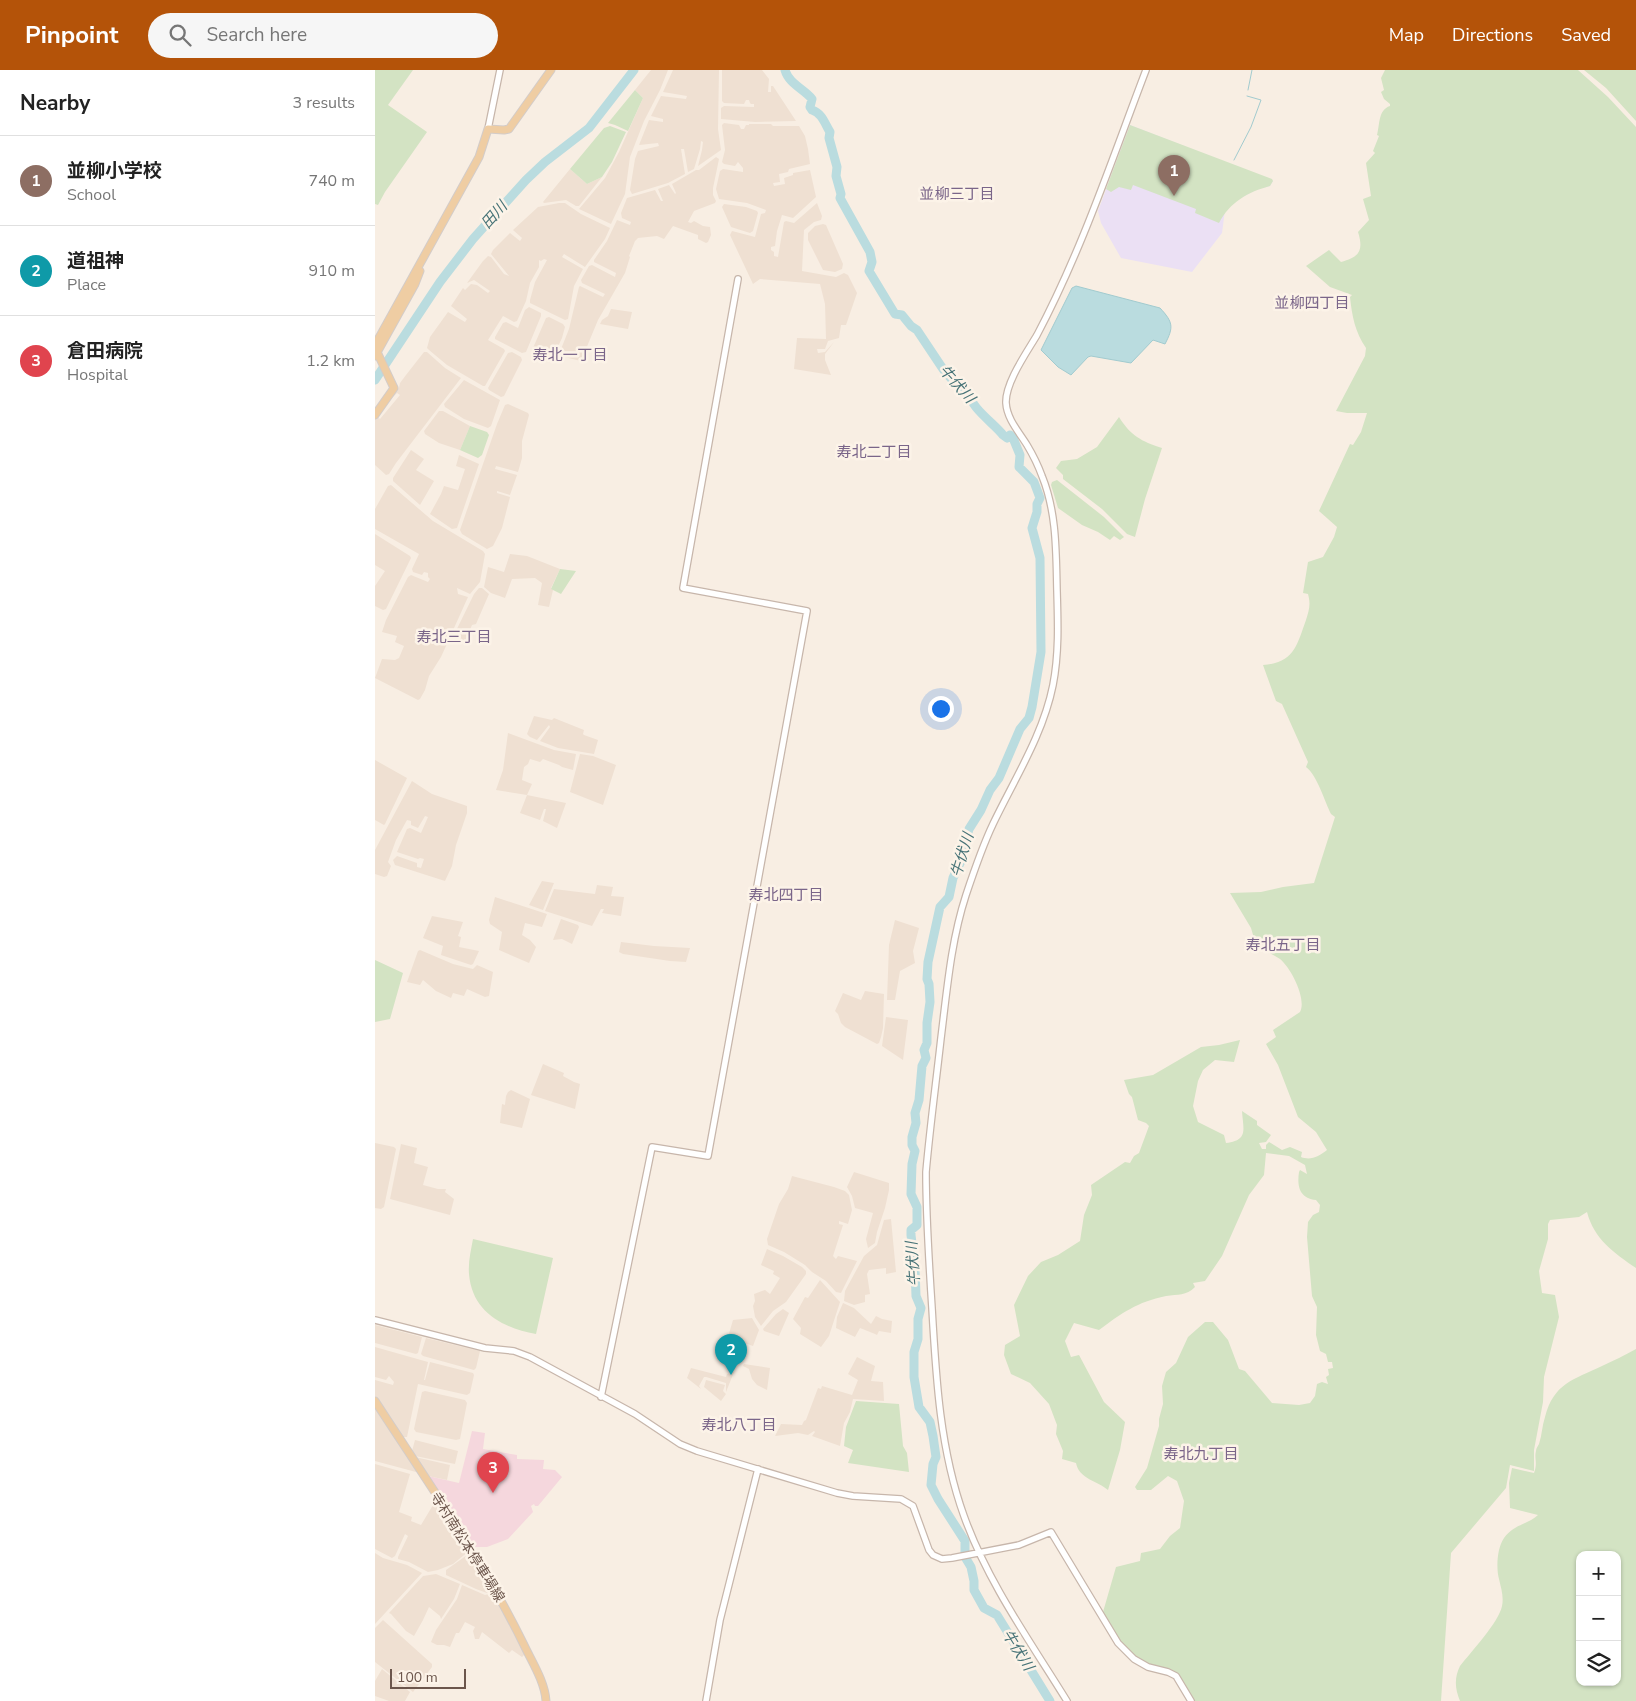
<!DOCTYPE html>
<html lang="en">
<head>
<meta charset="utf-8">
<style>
  :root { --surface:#fff; --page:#f6f6f6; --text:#222; --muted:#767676; --line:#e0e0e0; --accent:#b45309 }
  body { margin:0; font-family:"Nunito Sans","Noto Sans JP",sans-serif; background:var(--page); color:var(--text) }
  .controls { position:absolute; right:15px; bottom:15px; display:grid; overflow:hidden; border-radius:10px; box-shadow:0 1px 4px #0004 }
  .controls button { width:45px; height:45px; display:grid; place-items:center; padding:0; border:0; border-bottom:1px solid var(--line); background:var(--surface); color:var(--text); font:25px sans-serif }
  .scale { position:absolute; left:15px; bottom:12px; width:76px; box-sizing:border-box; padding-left:5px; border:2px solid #6c564c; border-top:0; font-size:14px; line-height:18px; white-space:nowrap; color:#6c564c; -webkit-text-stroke:4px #fcf3e8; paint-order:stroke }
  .you { position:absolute; left:565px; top:638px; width:18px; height:18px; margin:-12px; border:4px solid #fff; border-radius:50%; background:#1a73e8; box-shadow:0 0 0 8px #1a73e833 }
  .badge { display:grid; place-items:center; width:32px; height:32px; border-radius:50%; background:var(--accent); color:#fff; font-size:16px; font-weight:700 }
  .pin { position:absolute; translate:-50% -41px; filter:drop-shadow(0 1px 2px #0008) }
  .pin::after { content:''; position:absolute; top:26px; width:18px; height:15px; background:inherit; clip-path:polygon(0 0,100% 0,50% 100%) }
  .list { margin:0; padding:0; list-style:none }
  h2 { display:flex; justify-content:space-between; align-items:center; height:65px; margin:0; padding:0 20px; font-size:21px }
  h2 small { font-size:16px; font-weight:400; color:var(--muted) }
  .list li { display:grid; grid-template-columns:32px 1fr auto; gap:15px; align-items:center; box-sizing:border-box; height:90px; padding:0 20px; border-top:1px solid var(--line) }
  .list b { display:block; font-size:19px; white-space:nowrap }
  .list p { margin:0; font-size:16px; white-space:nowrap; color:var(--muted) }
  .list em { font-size:16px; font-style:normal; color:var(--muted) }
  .icon { flex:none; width:28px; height:28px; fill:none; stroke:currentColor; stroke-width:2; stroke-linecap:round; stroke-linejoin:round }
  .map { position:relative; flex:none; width:1261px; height:1631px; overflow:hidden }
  header { display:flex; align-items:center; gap:30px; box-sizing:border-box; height:70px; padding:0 25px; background:var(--accent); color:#fff }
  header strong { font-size:24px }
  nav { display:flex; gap:28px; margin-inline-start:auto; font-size:18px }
  .search { width:350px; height:45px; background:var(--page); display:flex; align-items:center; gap:12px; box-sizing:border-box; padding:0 18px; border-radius:28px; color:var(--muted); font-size:19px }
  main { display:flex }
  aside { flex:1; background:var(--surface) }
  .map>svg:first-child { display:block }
  .residential { fill:#efe0d2 }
  .education { fill:#ebe0f4 }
  .medical { fill:#f5d7dd }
  .green { fill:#d3e3c3; fill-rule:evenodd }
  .water { fill:#badcdf; stroke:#a2cbcf }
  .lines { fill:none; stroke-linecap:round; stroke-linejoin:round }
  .stream { stroke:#a2cbcf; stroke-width:1 }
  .river { stroke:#badcdf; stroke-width:9 }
  .minor-casing { stroke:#c7b6ab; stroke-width:8 }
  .major-casing { stroke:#d3ccc9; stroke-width:9 }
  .minor { stroke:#fff; stroke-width:5.5 }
  .major { stroke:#efcda3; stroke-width:7 }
  .labels { text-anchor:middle; stroke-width:5; stroke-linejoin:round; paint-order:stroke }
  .street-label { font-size:14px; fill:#6c564c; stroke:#fcf3e8 }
  .neighbourhood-label { font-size:15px; fill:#7a6589; stroke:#fcf3e8 }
  .water-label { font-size:15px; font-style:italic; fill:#477377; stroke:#fcf3e8 }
</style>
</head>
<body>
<header>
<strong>Pinpoint</strong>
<div class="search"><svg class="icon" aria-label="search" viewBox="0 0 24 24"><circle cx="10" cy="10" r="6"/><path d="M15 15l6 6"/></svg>Search here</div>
<nav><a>Map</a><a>Directions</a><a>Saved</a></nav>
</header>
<main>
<aside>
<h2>Nearby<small>3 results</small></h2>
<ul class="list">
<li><span class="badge" style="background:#8d6e63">1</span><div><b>並柳小学校</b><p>School</p></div><em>740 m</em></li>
<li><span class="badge" style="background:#0f9aa8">2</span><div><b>道祖神</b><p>Place</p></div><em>910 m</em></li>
<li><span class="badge" style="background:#e0444e">3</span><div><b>倉田病院</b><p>Hospital</p></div><em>1.2 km</em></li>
</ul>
</aside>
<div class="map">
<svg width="1261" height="1631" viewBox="0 0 1261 1631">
  <rect width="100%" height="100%" fill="#f8eee3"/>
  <path class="residential" d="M276,0H293L285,20L269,51L255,87L250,124L236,154L204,139L230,108L244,82L268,28L260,20Z
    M298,0H344L343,59L346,80L323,96L327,80L328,72L326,71L325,79L319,99L313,102L309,79H306L310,104L293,113L257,124L255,120L260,89L263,81L284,76L283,73L264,75L274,50L288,52V49L276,46L286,26L311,29L312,26L288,22Z
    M347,0H387L394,9L393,22H396V16H398L421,51L380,52L346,49V38L349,36L379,37V34H376L375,33L374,30H371L369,34L349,33L347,31Z
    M349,53L364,55L366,59H369L371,55H374V54H396L398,56H424L430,66L433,79L435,94L414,99L413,102L404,104L405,112L398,113L399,116L410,114L409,108L418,105V103L435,100L441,127L418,148L407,145L402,161L400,176L396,177V180L399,182V186L403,187L409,152L411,151L419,153L442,133L447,146L446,150L439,152L429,160L427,201L461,207L469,203L473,205L482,223L471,255H466L464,268L453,271L450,279H442L443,283L450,282L459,272L450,284V290L456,305L419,299L422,268L451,269L450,234L445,214L385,209L378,214L355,165L357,161L380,167L386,144L390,143L391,140L372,133L344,129L341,119L345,101L348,99L368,102V98L363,92L360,96L349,94L347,92L350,80L347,55Z
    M341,87L344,89L338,118V125L341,131L340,133L319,141L313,152L316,153L319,151L328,156L335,157L336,165L333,172L331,173L323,169V165L298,156L289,169L282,166L263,168L260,171L254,186L255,187L250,203L223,250L206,291L185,286L184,284L194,259L204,217L205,216L228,227L230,224L207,213L206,210L214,196L217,195L240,207L241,203L219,192V190L232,171L242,150L255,155L256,152L247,148L246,143L252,128L280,120L286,131H288L283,119L294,115L300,124L301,123L297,114L321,100H324Z
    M195,99L212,114L227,107L204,136H201L191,130L169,133L168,132Z
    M184,133H190L206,144L235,158L230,169L210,197L189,184L187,187L208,199L199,216L193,249L190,250L155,233V230L160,212L172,190L169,189L166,191L164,190V197L155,213L151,231L142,251L139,252L128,246L113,270L129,279L130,281L110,316H108L72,295L54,280L52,278L55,267L73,242L90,252L92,249L76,236L88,218L90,220L96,214L102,215L113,223L115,221L99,210L92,213L108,191L113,186L116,187L129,204L134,206L116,184L118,180L135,163L145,171L147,168L138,160L163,137Z
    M349,134L371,137L382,141L383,143L378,161L375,163L356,157L347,137Z
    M448,154L451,155L468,194L467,199L460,202L448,200L433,170V163L440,156Z
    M154,237L166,243V246L151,282L147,283L120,269V267L128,253L131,252L143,258L150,240Z
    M236,239L257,242L253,259L225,254L227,250L233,246Z
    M174,247L188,254L190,257L187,268L178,287L158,278L171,248Z
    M49,282H52L70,298L86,308L21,393L14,404L11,405L0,395V348L9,338L3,347L5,349L25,325L22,323L14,331L24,318L25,313L31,305Z
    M137,282L146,287L147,290L129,326L126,327L114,320L113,318L133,283Z
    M89,310L125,330L116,356L113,358L89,349L70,337L69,334Z
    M133,334L153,343L154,345L147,371V388L143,402L121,396L120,399L142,405L135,425L122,421V423L135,427L127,458L118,476L112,479L87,464L85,460L122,354L130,335Z
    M64,341H68L95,356L85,380L64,373L50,364L49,361Z
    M36,380L49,389L41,400L59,411L45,435L18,411V408Z
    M84,385L104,394L82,458L77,459L55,444L66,424L69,416L83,420L90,399L81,396Z
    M16,415L58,451L108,481L110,484L105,512L95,524L82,518L83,524L93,527L66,587L54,606L50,620L45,629L43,630L0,608L7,589L20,590L24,588L29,576L20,572L22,566L7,562L11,550L33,507L36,505L53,512L55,509L53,507V503L49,502L47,505L38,502L37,499L44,484L0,459V439L13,416Z
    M0,464L35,486L36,488L11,539L8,540L0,536V516L10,501L0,495Z
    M135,484L152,486L185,499L176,518L178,520L174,537L163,535L167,513L160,508L137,509L130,528L116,523L109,517L113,497L129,502Z
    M104,518H107L114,524L101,554L97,555L90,571L78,567L99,524Z
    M159,646L177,650L179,648L209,660L208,664L209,665L223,670L219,684L183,678L165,671L175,657L174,655L162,670L155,667L152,664Z
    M133,663L179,680L201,684L198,700L187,697L184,695L168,689L165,692L155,689L153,694L149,697L147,710L157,714L152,725L191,733L182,758L168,751L171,739H169L165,750L145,743L152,725L121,720L128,700Z
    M205,684L218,686L241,695L228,735L195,722Z
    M0,690L32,708L10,754L9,755L0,750Z
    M37,711L57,724L92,736V743L81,775L77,796L70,811L20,795L18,790L22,786L42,793V797L46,798L49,789L45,788L43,789L22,782L32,759L35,758L46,763L53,747L50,746L43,758L36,755V751L32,750L21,770L13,792L16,796L12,806L9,807L0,804V780Z
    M167,811L179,813L168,840L154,835Z
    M222,815L238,817L236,826L249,827L246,846L227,843L229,839H226L217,856L170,841L179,819L220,824Z
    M120,827L172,844L167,857L150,853L147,865L155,870L161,877L154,893L124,880L127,862L115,854L114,850Z
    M57,846L88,852L83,866L86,867L84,877L104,881L98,894L96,895L66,885L68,876L48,868Z
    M186,849L203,855L204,857L197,874L187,869L178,870Z
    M520,850L544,858L538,881L540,893L525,901L520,930H512L514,875Z
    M246,872L279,876L315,878L311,892L295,891L248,884L244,882Z
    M45,880L78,894L98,899L102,895L118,902L114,926L110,927L92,919L89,926L78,923L76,928L61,921L48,910L45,915L32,912L43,881Z
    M490,921L509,924L508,958L506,967L504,973L502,974L470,957L466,953L463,944L460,941L468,923L486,930Z
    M511,947L533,950L528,990L507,976Z
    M168,994L189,1003L188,1006L199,1012L205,1014L200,1039L156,1025Z
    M136,1020L155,1029L147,1058L125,1053L127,1034L130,1035L131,1026L133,1022Z
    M0,1073L19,1077L21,1079L9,1137L6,1139L0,1138Z
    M26,1074L42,1078L39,1093L53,1097L48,1115L63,1119H71L70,1122L79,1129L75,1145L15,1129Z
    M479,1102L514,1113V1120L510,1138L502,1162L500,1173L493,1178L491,1169L498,1143L480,1138L477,1126L472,1117Z
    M417,1106L459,1117L470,1121L474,1125L477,1140L473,1154L464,1151V1154L468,1155L458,1186L461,1189L463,1186L482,1191L466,1223L461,1222L451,1211L437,1202L430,1195L409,1182L393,1175L392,1169L404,1134L413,1119Z
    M516,1149L521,1202L511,1204V1198L494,1200L492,1204L495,1224L490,1225V1232L479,1235L469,1231L470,1221L489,1186L502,1175L509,1150Z
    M392,1179L408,1186L427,1197L431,1201V1204L411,1232L398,1241L386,1256L380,1247L378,1236L380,1231L379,1224L390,1220L395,1224L405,1208L398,1204L399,1201L386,1195Z
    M445,1210L465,1232L454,1266L446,1277L425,1264L426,1258L418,1249L430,1227L433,1228Z
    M468,1233L479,1238L496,1254L501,1246L507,1249L517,1251L516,1263L504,1261L502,1265L500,1264L485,1258L480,1267L461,1258L462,1247Z
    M408,1239L414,1243L404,1266L389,1261L388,1259L401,1244Z
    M377,1248L384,1260L378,1276L353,1267L358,1250Z
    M0,1255L47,1267L43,1283L41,1284L0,1273Z
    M51,1268L105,1281L101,1298L99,1300L48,1286L46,1284Z
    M0,1277L53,1292L49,1310H50L55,1292L98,1303L99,1305L95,1323L92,1325L43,1314L32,1367H28L0,1326V1310L18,1315L19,1312L14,1306L11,1310L0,1307Z
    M482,1287L500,1296L496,1311L508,1312L509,1331L478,1329L475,1342L469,1353L465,1376L437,1366L440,1362L439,1361L433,1365L423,1363L400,1366L406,1354L427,1355L429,1351L431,1350L443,1318L446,1319L447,1316L477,1325L483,1310L473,1304Z
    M369,1294L395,1298L392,1320L382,1315L377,1309L374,1299L368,1296Z
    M316,1298L351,1307L352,1304L359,1302L351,1322V1313L331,1307H329L324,1316L326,1319L312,1308Z
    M331,1310L350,1315L348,1321L351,1324L346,1331L329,1317Z
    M50,1321L90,1330L92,1333L85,1369L81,1370L41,1362L39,1359L47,1322Z
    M0,1336L41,1400V1402L0,1391Z
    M40,1370L83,1381L80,1394L40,1386L37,1381Z
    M40,1387L75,1395L72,1410L53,1406Z
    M0,1394L35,1404L24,1442L37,1447L36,1451L46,1455L61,1430L94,1481L78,1494L63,1500L53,1502L34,1492L23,1489V1487L33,1466L30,1464L20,1486L17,1488L0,1479Z
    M0,1483L8,1488L32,1495L47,1503L0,1554Z
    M95,1483L116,1519L112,1523L101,1519L71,1505V1500Z
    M61,1504L85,1514L79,1529L66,1549L65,1546L54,1537L48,1550L39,1566L31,1561L16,1544L14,1543L48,1506Z
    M87,1515L110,1525L118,1523L150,1584L147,1587L137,1580L134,1583L107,1562L104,1569H100L98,1561L100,1557L90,1552L84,1563H81L75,1577L69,1575H62L56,1572L61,1560L82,1529Z
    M8,1550L57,1594V1597L38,1622L0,1592V1558Z
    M7,1599L35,1622L30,1631H14L0,1626V1611Z"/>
  <path class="education" d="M755,55L898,111L895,116L880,120L859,132L850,140L847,163L817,202L746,188L726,153L723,141Z"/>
  <path class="medical" d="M97,1361L110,1363L108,1379L142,1385V1389L169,1390L168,1399L180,1400L187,1407L163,1436H160L159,1434L156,1436L158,1442L133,1469L112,1477H98L53,1406L84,1413Z"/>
  <path class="green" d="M0,0H38L13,35L52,62L10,122L3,135L0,134Z
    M1010,0H1203L1233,27L1261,57V1198C1239,1183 1219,1169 1212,1142L1204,1147L1175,1150L1173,1154V1169L1164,1201L1167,1223L1180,1225L1184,1247L1169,1307L1168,1332L1159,1380V1401L1135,1395L1131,1418L1076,1483L1066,1631H820C813,1623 811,1612 803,1605C797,1599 785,1599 777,1595C753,1586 740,1564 728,1542L741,1497L765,1491L766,1483L785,1479L795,1466L805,1458L809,1431L802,1411L793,1406L776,1420H762L760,1417L772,1398L784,1356V1349L788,1334L787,1316L791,1302L801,1293L813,1267L830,1252H838L853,1270L864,1299L870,1301L897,1333L924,1335L935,1333L940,1326L942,1314L947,1312L953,1314L951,1307L954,1305L953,1299L958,1298L957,1292H953L951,1284L945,1281L941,1265L942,1237L937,1226L932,1167L933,1152L938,1145L944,1142L945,1135L941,1130C924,1128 922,1116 924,1102L925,1100L932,1104L930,1095L914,1086L891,1083L889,1105L874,1125L847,1186L830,1211L818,1213L820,1217C811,1226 803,1224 791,1226C762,1232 747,1243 724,1260L699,1253L690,1271L696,1287L704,1285L729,1332L750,1352L745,1380L733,1420C723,1411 704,1409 701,1393L687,1389L688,1381L681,1364L682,1355L674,1334L655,1313L636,1304L629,1285L630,1275L645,1266L639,1235L653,1206L666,1192L683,1185L705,1171L709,1145L717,1125L716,1115L750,1092L755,1093L759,1086L764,1083L774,1056L771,1053L763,1050L757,1027L754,1024L749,1010L778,1005L826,977L844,975L865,970L859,992L840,990L828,1000L823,1011L818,1036L823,1052L849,1065L851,1073C874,1070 868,1059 867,1041L882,1051V1055L896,1065L891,1072L884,1073L887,1079H891V1075L894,1072L907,1080L915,1077L927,1082L926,1087C936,1091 944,1086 952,1080L941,1062L923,1047L903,995L891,974L901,967L898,960L925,942C932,929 916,898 905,889C897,884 889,880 881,875L876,858L855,823L886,822L908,817L939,813L960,747L956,744C950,732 942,705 931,697L933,692L907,634L901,631L888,595C919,593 922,575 931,550C934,540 936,535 933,524L928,523L933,492L948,487L959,467L962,457L944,441L975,374L978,375L986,362L992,343H972L961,341L990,286L991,278C980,262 977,246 975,227L977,225L955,217L931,196L954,180L966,192C984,187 989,181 983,162L994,150L988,129L996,126L991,93L1000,83L998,81L1004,66L1002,65C1005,54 1003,40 1015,36V34L1009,29L1006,22L1009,20L1006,8Z
    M1209,0H1261V51L1231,18Z
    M260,20L268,28L253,61L240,55L233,53Z
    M755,55L897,109L898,111L895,116C873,122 855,132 844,153L820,143L821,139L758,115L756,120L744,117L736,122L731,119Z
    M235,56L251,62L237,92L227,107L212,114L195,99L229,58Z
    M744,347C756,366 766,371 787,378L770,429L760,467L752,464L727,439L688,409V405L681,398L686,391L702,389L722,377Z
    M95,356L112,362L114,365L107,385L103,388L85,380Z
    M682,410L729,447L749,467L745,470L739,466L735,470L723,462L707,455L683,438L676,415L677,412Z
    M185,499L201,501L186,524L176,519Z
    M0,890L28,903L15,949L0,952Z
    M98,1169L178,1188L161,1264C128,1258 97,1242 94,1204C93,1192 96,1180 98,1169Z
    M1261,1279V1631H1085C1080,1619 1079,1608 1085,1596C1096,1582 1124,1552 1127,1536C1129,1527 1126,1518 1124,1509C1121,1498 1122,1478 1129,1468C1139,1454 1152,1455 1163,1445L1135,1438L1134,1413L1137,1398L1159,1403C1163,1392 1159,1389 1161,1381C1161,1378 1163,1376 1164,1374C1167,1365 1167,1356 1170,1347C1179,1313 1198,1310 1227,1296C1238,1291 1250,1285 1261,1279ZM1205,1485H1242V1612H1205Z
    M481,1331L524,1334L528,1376L532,1383L534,1402L473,1393L478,1380L469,1376L471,1357Z"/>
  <path class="water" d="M701,216L785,238C798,252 799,257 790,274L778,270L756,293L716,286L713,287L696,305L683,297L666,280L697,218Z"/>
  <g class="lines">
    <path class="stream" d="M873,20L877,0
      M859,90L876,57L886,30L872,26"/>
    <path class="river" d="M410,0C414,14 429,19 437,29L435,37L437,40C447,43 450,54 455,62L454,68L462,97L461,106L466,124L465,128L495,182L497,192L494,201L520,244L527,245L536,256L542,260L568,299L585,319L595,323C594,337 620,354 628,365L632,368L635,365L638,368L645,385L644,397L659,412L665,428L662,434V442L657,458L665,488L666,582L657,637L654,648L645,659L624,708L615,720L606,740L594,759L586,791L578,808L574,827L565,837L553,892L552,909L554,914L555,932L552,953V973L549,980L551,988L547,996L544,1030L540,1043L541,1053L537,1067V1075L540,1081L537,1094L536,1124L542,1137V1155L536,1160V1165L540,1198L541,1226L546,1238L543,1249V1269L539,1282V1307L544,1337L555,1352L558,1366L561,1387L558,1394L556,1415L563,1429L590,1471V1487L596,1497L599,1511V1520L609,1538L622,1545L675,1631
      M0,310L65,212L98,169L151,110L170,92L214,58L259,0"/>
    <defs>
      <path id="minor" d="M113,59L125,0
        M0,1250L110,1278L139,1281L155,1287L260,1344L305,1374L322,1381L462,1423L478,1426L526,1429L538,1436L554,1480L558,1485L567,1489L577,1488L644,1475L676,1462L743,1573L759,1589L773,1597L793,1602L801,1606L816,1631
        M226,1327L277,1077L333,1086L432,541L308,518L363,209
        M331,1631L345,1550L383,1399
        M692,1631C655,1571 613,1513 589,1446C565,1380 561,1308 557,1238C554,1193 551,1147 551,1102C555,1057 561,1013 566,968C572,920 576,871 591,825C599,801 607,777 618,754C640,708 668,665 678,615C684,584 683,553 682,521C681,483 682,443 667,406C663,395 658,385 652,375C644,362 632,349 631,333C630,313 652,282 662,265C707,180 737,89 771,0"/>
      <path id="major" d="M0,275L104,87L113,59L129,60L134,59L176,0
        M0,286L40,214L45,201
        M0,345L19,318L2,282
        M0,1331C52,1411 107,1489 149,1575C157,1592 170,1612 171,1631"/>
    </defs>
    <use href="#minor" class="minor-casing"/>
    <use href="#major" class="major-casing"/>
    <use href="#minor" class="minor"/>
    <use href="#major" class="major"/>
  </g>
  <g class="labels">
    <g class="street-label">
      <text transform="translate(93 1477) rotate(58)" y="5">寺村南松本停車場線</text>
    </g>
    <g class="neighbourhood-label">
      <text x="582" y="129">並柳三丁目</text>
      <text x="937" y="238">並柳四丁目</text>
      <text x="195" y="290">寿北一丁目</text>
      <text x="499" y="387">寿北二丁目</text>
      <text x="79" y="572">寿北三丁目</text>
      <text x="411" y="830">寿北四丁目</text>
      <text x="908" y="880">寿北五丁目</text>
      <text x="364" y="1360">寿北八丁目</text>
      <text x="826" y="1389">寿北九丁目</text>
    </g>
    <g class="water-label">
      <text transform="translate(119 145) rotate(-48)" y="5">田川</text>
      <text transform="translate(582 314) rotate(48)" y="5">牛伏川</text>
      <text transform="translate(587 785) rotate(-73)" y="5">牛伏川</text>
      <text transform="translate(538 1194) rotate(-94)" y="5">牛伏川</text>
      <text transform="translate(643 1580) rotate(58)" y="5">牛伏川</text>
    </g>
  </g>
</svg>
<div class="controls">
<button>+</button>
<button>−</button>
<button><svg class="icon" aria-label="layers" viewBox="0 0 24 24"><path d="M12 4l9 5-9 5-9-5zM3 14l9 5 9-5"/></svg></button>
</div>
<div class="scale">100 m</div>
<div class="you"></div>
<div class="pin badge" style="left:799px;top:126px;background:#8d6e63">1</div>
<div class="pin badge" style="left:356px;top:1305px;background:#0f9aa8">2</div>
<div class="pin badge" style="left:118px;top:1423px;background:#e0444e">3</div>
</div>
</main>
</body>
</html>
